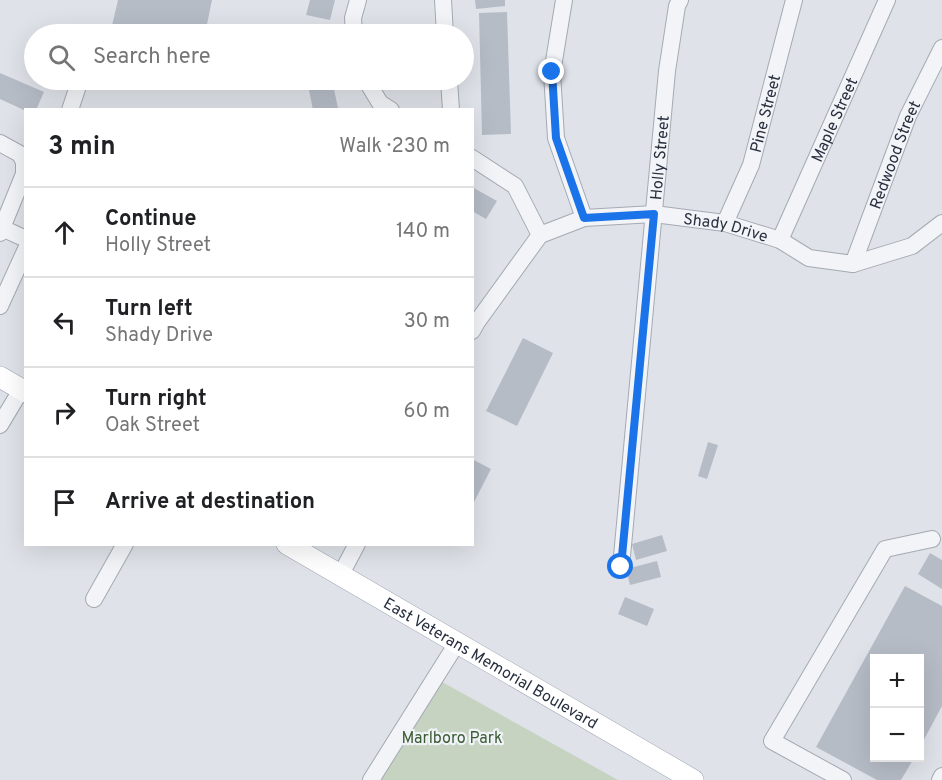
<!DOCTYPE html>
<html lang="en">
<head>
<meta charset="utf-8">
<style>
  :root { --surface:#fff; --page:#f2f2f2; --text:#202124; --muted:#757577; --line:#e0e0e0 }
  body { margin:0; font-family:Overpass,sans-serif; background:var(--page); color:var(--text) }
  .controls { position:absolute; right:18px; bottom:18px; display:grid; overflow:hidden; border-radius:0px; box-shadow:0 6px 24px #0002 }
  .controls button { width:54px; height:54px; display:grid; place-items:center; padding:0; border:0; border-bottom:2px solid var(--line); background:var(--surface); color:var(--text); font:30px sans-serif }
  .stop { position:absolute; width:18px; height:18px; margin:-14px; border:4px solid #1a73e8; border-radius:50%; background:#fff }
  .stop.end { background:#1a73e8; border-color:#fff; box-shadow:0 2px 6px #0008 }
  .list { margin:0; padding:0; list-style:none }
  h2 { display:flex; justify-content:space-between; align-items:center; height:78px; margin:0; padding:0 24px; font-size:26px }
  h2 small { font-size:20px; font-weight:400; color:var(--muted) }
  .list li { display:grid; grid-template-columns:39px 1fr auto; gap:18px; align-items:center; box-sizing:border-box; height:90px; padding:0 24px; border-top:2px solid var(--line) }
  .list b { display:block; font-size:22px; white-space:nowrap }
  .list p { margin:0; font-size:20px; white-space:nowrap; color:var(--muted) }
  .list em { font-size:20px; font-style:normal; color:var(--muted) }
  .icon { flex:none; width:33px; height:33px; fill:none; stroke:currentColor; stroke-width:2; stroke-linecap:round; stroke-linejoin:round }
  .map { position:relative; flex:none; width:942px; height:780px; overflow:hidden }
  .search { position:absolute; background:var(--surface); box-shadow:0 6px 24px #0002; left:24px; top:24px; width:450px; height:66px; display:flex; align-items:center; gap:15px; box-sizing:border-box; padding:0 21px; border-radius:33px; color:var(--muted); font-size:22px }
  .panel { position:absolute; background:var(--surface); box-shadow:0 6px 24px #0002; left:24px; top:108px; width:450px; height:438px; border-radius:0px }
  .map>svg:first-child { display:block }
  .green { fill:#c5d3c0 }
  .building { fill:#b6bcc6 }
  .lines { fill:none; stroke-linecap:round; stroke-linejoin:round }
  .minor-casing { stroke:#a4aab3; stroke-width:18 }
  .major-casing { stroke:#9ea7b5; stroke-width:22 }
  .minor { stroke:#f2f4f7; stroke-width:16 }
  .major { stroke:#fff; stroke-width:21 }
  .route { stroke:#1a73e8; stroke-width:8 }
  .labels { text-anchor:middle; stroke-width:4.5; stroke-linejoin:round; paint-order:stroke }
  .street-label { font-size:16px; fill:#283040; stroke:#eff2f6 }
  .park-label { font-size:16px; fill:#3c5d34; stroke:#eff2f6 }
</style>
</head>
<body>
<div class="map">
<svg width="942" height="780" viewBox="0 0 942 780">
  <rect width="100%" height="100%" fill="#dfe3e9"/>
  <path class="green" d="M435,678L618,780H378Z"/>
  <path class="building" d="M118,0H212L205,34H110Z
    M310,0H335L330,20L306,15Z
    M475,0H505V6L476,9Z
    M507,12L511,134L482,135L479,13Z
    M0,73L44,92L36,110H26V111L0,99Z
    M307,80H332L338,108L328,110H313Z
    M472,187L497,201L486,219L472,211Z
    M523,338L553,353L517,426L486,411Z
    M708,442L718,445L707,479L698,476Z
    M472,459L491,469L472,506Z
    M662,535L667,551L636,560L632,544Z
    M930,553L942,560V589L918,574Z
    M657,561L661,577L630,585L626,569Z
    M905,586L942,606V706L920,747V658H874V758H914L901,780H877L816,747Z
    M625,597L654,609L647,626L618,614Z"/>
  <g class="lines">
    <defs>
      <g id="minor">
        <path d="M443,0L445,34"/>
        <path d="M564,0L552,73L556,138L584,218"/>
        <path d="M354,34L353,18L358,0"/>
        <path d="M366,80L380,103L391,110"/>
        <path d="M449,80L451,110"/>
        <path d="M70,110L80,80"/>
        <path d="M0,143L20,154L24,162V174L2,228"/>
        <path d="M472,158L515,186L540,235"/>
        <path id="s1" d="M725,223L751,165L794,0"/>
        <path d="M0,233L2,228L26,239"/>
        <path id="s2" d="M780,240L887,0"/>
        <path id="s3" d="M853,264L908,116L942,48"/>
        <path d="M0,306L26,249"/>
        <path id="s4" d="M472,331L477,322L540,235L584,218L654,214L725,223L780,240L809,258L853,264L912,246L942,223"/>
        <path d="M0,425L21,390"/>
        <path id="s5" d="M621,567L667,71L677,6L680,0"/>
        <path d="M340,576L357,544"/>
        <path d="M94,599L125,544"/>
        <path d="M371,780L457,643"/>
        <path d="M843,780L772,741L885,549L932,539"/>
        <path d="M940,780L942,776"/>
      </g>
      <g id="major">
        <path d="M0,377L26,392"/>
        <path id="s6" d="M287,544L693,780"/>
      </g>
    </defs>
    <use href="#minor" class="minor-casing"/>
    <use href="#major" class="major-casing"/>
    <use href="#minor" class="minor"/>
    <use href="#major" class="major"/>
  </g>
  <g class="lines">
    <path class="route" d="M552,72L556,138L584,218L654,214L621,567"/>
  </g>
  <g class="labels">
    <g class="street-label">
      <text dy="6" stroke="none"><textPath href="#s1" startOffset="117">Pine Street</textPath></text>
      <text dy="6" stroke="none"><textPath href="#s2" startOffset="132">Maple Street</textPath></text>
      <text dy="6" stroke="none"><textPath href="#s3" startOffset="117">Redwood Street</textPath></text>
      <text dy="6" stroke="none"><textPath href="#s5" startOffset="411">Holly Street</textPath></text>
      <text dy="6" stroke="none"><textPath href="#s4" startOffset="308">Shady Drive</textPath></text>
      <text dy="6" stroke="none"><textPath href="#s6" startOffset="236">East Veterans Memorial Boulevard</textPath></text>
    </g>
    <g class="park-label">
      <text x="452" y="743">Marlboro Park</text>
    </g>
  </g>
</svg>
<div class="controls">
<button>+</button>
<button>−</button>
</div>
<div class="stop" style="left:621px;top:567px"></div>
<div class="stop end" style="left:552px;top:72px"></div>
<div class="search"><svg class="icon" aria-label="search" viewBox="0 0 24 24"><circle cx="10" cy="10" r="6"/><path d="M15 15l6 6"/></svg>Search here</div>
<section class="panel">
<h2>3 min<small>Walk · 230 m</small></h2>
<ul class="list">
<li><svg class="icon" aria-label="ahead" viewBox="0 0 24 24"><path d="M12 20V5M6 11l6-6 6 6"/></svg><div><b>Continue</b><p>Holly Street</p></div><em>140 m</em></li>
<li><svg class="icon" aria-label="left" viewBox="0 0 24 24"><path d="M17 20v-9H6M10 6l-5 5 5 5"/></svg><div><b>Turn left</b><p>Shady Drive</p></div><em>30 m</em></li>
<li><svg class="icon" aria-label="right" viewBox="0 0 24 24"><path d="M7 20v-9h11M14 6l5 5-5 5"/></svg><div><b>Turn right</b><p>Oak Street</p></div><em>60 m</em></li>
<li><svg class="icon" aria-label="arrive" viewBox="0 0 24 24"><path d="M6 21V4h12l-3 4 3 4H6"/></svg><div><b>Arrive at destination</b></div></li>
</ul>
</section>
</div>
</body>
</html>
